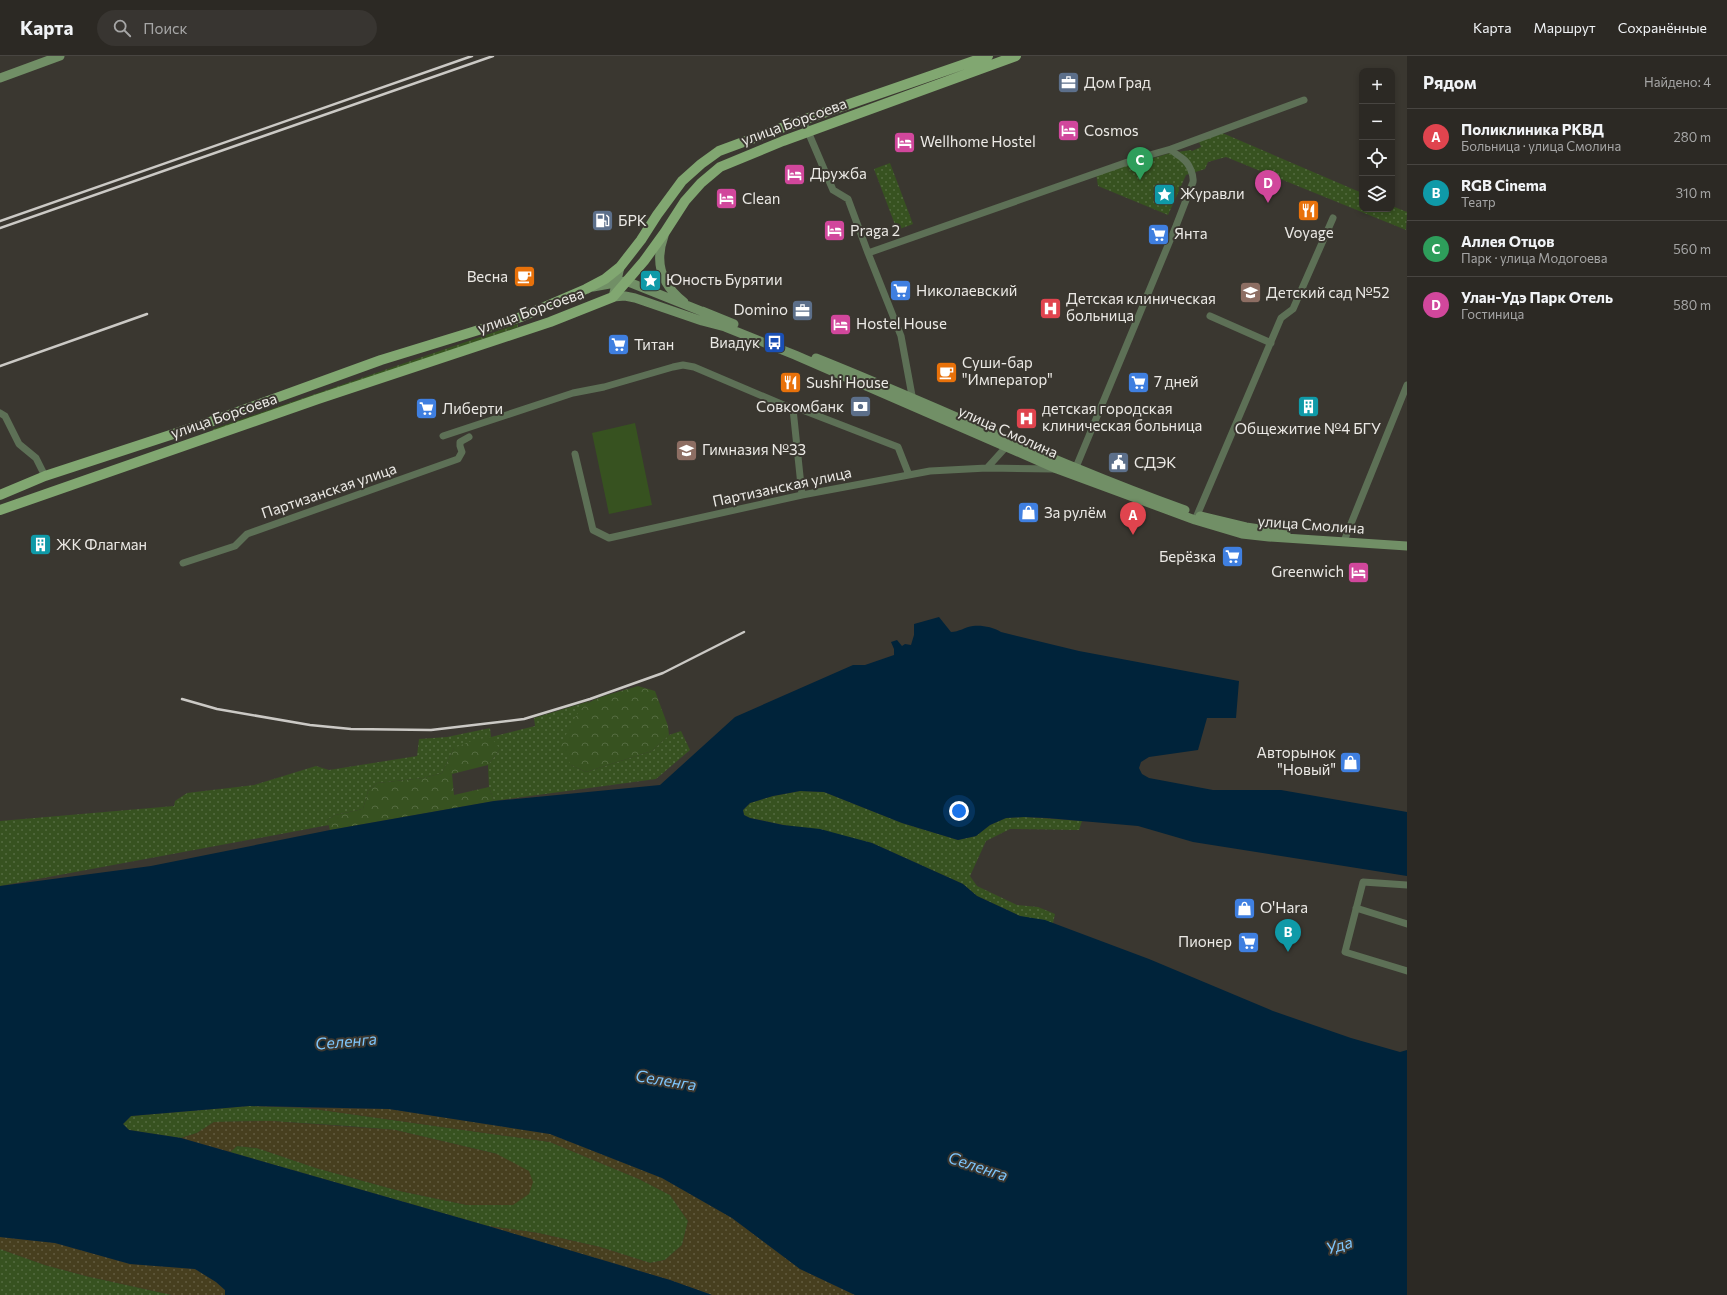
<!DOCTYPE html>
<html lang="ru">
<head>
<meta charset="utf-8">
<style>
  :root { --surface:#2c2924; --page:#383531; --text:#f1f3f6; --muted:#a6a6a6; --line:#484541; --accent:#bca0f2 }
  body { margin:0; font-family:Commissioner,sans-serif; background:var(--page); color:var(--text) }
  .controls { position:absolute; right:12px; top:12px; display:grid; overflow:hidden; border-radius:8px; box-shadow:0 2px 6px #0003 }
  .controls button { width:36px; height:36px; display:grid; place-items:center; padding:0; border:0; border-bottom:1px solid var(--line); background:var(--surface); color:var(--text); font:20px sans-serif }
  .you { position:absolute; left:959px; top:755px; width:14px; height:14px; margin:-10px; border:3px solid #fff; border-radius:50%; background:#1a73e8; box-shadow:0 0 0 6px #1a73e833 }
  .badge { display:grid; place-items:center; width:26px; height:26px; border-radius:50%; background:var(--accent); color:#fff; font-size:13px; font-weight:700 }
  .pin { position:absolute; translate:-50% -33px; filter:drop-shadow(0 1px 2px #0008) }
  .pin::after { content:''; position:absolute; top:21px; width:14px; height:12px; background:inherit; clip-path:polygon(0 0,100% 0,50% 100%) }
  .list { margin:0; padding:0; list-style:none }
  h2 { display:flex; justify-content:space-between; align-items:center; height:52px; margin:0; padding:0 16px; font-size:17px }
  h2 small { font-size:13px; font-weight:400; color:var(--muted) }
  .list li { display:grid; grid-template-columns:26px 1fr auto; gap:12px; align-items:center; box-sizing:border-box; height:56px; padding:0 16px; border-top:1px solid var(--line) }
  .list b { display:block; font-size:15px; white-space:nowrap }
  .list p { margin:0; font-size:13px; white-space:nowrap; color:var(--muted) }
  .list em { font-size:13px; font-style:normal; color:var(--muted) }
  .icon { flex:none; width:22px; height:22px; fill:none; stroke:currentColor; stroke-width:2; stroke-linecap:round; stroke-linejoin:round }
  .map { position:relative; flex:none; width:1407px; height:1239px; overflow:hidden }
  header { display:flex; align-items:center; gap:24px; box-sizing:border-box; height:56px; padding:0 20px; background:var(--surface); border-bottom:1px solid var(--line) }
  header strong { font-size:19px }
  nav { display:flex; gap:22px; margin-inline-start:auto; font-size:14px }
  .search { width:280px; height:36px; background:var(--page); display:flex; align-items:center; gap:10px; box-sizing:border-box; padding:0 14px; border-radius:22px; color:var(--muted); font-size:15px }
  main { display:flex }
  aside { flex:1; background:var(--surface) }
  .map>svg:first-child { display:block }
  .grass { fill:url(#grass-dots) }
  .forest { fill:url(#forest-crowns) }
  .sand { fill:url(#sand-dots) }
  .garden { fill:#375220 }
  .water { fill:#00233a }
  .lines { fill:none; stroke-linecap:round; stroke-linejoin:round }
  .street { stroke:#5d7056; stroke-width:7 }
  .secondary { stroke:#718f66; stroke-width:9 }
  .primary { stroke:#81a771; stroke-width:10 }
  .rail { stroke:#cbc9c5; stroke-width:2.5 }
  .labels { text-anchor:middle; stroke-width:4; stroke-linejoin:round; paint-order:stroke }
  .poi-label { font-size:15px; fill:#ebe9e5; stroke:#3a3730; text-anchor:start }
  .street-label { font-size:15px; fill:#ebe9e5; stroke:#3a3730 }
  .water-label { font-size:16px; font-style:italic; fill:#7ec6fc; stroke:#3a3730 }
</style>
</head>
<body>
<header>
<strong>Карта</strong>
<div class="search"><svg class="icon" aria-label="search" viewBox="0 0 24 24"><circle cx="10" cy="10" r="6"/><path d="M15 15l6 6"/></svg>Поиск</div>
<nav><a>Карта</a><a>Маршрут</a><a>Сохранённые</a></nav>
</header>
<main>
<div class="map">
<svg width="1407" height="1239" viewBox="0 0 1407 1239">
  <defs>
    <pattern id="grass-dots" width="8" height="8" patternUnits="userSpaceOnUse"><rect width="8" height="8" fill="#375220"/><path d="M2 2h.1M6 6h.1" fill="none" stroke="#546b40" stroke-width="1.8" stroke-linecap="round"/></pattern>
    <pattern id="forest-crowns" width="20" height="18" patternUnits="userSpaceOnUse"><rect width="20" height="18" fill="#375220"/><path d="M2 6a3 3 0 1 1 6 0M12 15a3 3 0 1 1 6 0" fill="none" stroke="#546b40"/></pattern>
    <pattern id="sand-dots" width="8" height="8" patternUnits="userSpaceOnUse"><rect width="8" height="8" fill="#473f1f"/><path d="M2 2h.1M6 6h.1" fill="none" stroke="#625b3f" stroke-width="1.8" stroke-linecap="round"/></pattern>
  </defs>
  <rect width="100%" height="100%" fill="#3a3730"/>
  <path class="grass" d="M1220,76L1362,137V153H1392V150L1407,156L1406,174L1226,101L1208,106L1205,113L1186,119L1168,159L1098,130L1096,117L1139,102L1144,105L1170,97L1191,94L1192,95L1201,91L1199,86Z
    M890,107L913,168L897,174L874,113Z
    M518,268V271L214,376L213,373Z
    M590,645L581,654L571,709L586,716L652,695L669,679L681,675L690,694L656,723L494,745L489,731L488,709L500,693L454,692L442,717L424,722L377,727L368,735L363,753L335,759L327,764L329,769L0,830V765L174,750L175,745L187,737L254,729L316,710L329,714L417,700L419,683L447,681L490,672L491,681L535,670L534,662Z
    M800,735L824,736L902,767L958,784L976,780L990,769L1006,762L1024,761L1082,765L1079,774L1010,773L986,785L970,820L977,830L1017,849L1038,851L1055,858L1053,867L1020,860L977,840L963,828L872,787L750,762L744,759L743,754L750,747L773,740Z
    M249,1050L307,1052L550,1086L639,1123L670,1139L688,1165L682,1189L665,1204L650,1207L600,1191L538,1177L488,1170L230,1096L237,1090L257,1092L316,1112L400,1135L467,1149L497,1098L395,1074L348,1070L270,1065L214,1066L197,1077L181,1082L129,1074L123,1068L131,1060Z
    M0,1193L45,1209L86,1220L172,1239H0Z"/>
  <path class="forest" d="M638,630L655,635L668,670L669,679L652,695L586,716L571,709L561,690C568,675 575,655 590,646C600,640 626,634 638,630Z
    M491,681L500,693L488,709L452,718L454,739L489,731L494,745L330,774L327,764L335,759L363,753L368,735L377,727L424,722L442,717L454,692L474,684Z"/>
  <path class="sand" d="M307,1052L389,1053L550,1078L662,1122L732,1162L800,1213L855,1239H712L670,1224L488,1170L538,1177L600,1191L650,1207L665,1204L682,1189L688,1165L670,1139L639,1123L550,1086Z
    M270,1065L395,1074L497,1098L529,1115L533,1126L529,1138L513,1149H467L400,1135L316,1112L257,1092L237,1090L230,1096L181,1082L197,1077L214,1066Z
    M0,1181L55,1187L130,1208L195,1213L216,1226L226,1235L225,1239H172L86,1220L45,1209L0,1193Z"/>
  <path class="garden" d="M635,367L652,449L609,458L592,377Z"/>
  <path class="water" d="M939,561L951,576C959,576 965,571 973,570C982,569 993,571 1001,576L1079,595L1239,625L1236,662H1207L1198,694L1149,701L1141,706L1139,712L1142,718L1149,722L1213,734H1281L1407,756V820L1193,786L1138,770L1047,762L1024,761L1006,762L990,769L976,780L958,784L902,767L824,736L800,735L773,740L750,747L743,754L744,759L750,762L783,769L820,773L872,787L963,828L977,840L1020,860L1045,864L1149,903L1273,955L1351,982L1400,996L1407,994V1239H855L800,1213L732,1162L662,1122L550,1078L389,1053L249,1050L131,1060L123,1068L129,1074L181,1082L488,1170L670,1224L712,1239H225V1234L216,1226L195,1213L130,1208L55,1187L0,1181V830L151,810L330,774L494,745L660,729L735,661L853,609H865L894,599V593L891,586L897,584L902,590L905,588L911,589L914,579V568Z"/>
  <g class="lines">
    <path class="street" d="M803,64L833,134L848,143L868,197L901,280L913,345
      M868,197L1139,102L1171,93
      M1210,260L1271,287
      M793,353L802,439
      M0,357L5,360L19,388L36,402L45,420
      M443,380L573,337L604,331L673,311L683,309L694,311L793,353H800L898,391L909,419
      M575,398L593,474L609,482L802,439L930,415L987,412L1054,413
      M987,412L1006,391
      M1074,416L1176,170L1193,126C1194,119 1189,107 1183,103C1179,99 1174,98 1171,93L1304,44
      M1195,464L1281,262L1293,253L1333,162
      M1344,485L1407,329
      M183,507L235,490L247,478L458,403L462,396L460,390V386L469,381
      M1407,829L1363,826L1345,896L1407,915
      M1356,852L1407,868"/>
    <path class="secondary" d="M0,22L60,0
      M664,180C654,207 662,229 684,246
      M620,211L613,241L625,240L635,242L702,265L725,271L795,299L1057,413L1195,464L1242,478L1269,481L1407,490
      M593,231L626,225L706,257
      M702,255L734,268
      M816,302C939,351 1059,409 1185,454
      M1200,460L1246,471L1286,477"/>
    <path class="primary" d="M0,439L45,420L210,366L381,304L521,261L586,233L605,223L620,211L641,184L657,159L682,125L701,108L719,95L803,64L988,0
      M0,454L318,343L550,266L613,241L644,205L665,176L685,145L701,127L720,111L783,85L1016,0"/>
    <path class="rail" d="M0,165L472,0
      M0,172L493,0
      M0,310L147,258
      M182,643L217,653L310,669L351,673L431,674L524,663L590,643L663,617L744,576"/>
  </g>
  <defs>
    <symbol id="office-square" viewBox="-11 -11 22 22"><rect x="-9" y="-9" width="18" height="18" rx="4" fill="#5c6f8a" stroke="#3a3730"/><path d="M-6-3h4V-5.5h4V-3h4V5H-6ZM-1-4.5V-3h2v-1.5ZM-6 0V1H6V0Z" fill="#fff"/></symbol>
    <symbol id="hotel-square" viewBox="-11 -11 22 22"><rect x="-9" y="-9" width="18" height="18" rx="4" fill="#d1479c" stroke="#3a3730"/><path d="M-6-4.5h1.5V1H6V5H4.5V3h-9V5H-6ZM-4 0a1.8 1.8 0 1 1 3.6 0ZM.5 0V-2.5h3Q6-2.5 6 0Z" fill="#fff"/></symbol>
    <symbol id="sight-square" viewBox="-11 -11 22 22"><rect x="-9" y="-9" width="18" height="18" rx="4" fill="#0f9aa8" stroke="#3a3730"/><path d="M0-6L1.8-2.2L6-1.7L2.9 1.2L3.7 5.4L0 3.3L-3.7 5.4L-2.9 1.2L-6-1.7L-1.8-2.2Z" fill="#fff"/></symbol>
    <symbol id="restaurant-square" viewBox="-11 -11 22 22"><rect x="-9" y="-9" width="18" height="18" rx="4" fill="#e8710a" stroke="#3a3730"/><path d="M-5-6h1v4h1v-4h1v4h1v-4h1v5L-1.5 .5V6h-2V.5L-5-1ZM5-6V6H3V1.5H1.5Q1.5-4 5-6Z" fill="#fff"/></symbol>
    <symbol id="fuel-square" viewBox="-11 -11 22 22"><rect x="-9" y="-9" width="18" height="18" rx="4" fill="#5c6f8a" stroke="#3a3730"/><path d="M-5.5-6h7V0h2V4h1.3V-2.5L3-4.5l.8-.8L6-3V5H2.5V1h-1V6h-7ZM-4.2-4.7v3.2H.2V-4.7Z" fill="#fff"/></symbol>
    <symbol id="supermarket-square" viewBox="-11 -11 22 22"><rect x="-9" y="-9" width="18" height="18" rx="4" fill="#3f7fe0" stroke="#3a3730"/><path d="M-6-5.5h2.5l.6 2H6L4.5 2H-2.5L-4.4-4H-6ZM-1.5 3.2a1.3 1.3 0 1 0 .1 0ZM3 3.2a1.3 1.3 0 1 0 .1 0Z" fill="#fff"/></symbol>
    <symbol id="cafe-square" viewBox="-11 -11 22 22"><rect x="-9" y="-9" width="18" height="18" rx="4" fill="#e8710a" stroke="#3a3730"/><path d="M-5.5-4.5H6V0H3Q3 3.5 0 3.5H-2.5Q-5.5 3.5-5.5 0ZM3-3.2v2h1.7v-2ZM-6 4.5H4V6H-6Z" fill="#fff"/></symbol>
    <symbol id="school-square" viewBox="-11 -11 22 22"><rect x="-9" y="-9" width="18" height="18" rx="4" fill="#8d6e63" stroke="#3a3730"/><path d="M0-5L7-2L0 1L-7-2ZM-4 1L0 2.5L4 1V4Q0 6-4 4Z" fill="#fff"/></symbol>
    <symbol id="hospital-square" viewBox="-11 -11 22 22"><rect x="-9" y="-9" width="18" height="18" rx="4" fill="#e0444e" stroke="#3a3730"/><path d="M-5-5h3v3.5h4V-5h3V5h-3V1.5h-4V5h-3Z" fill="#fff"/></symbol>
    <symbol id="bus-square" viewBox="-11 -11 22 22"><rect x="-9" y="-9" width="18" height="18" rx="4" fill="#1a4fb4" stroke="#3a3730"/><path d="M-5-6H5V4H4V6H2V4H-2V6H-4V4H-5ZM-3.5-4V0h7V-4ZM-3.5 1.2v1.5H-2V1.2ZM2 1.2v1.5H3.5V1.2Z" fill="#fff"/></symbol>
    <symbol id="building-square" viewBox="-11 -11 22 22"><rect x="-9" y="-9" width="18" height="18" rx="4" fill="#0f9aa8" stroke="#3a3730"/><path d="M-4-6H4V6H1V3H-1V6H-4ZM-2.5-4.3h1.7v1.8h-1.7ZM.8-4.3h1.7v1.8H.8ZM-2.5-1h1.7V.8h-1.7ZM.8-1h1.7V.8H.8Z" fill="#fff"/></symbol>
    <symbol id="bank-square" viewBox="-11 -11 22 22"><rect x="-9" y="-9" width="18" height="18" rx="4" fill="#5c6f8a" stroke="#3a3730"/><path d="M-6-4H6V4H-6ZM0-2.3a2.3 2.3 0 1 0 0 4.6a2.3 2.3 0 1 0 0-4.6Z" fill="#fff"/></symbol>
    <symbol id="civic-square" viewBox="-11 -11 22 22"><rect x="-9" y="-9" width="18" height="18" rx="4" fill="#5c6f8a" stroke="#3a3730"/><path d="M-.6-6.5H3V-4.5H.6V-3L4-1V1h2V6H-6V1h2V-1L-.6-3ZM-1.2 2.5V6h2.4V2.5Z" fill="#fff"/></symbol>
    <symbol id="shop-square" viewBox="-11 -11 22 22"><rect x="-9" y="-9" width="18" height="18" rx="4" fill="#3f7fe0" stroke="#3a3730"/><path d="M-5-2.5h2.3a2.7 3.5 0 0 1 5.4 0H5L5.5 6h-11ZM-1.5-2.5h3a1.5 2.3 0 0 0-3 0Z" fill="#fff"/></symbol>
  </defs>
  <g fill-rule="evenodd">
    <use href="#office-square" x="1056" y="14" width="25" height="25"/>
    <use href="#hotel-square" x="1056" y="62" width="25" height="25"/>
    <use href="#hotel-square" x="892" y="74" width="25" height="25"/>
    <use href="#hotel-square" x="782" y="106" width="25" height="25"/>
    <use href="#sight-square" x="1152" y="126" width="25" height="25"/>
    <use href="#hotel-square" x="714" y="130" width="25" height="25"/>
    <use href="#restaurant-square" x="1296" y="142" width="25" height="25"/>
    <use href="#fuel-square" x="590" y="152" width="25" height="25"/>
    <use href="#hotel-square" x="822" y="162" width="25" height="25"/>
    <use href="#supermarket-square" x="1146" y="166" width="25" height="25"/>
    <use href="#cafe-square" x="512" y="208" width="25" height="25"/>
    <use href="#sight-square" x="638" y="212" width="25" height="25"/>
    <use href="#supermarket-square" x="888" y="222" width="25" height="25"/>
    <use href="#school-square" x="1238" y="224" width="25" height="25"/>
    <use href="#hospital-square" x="1038" y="240" width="25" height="25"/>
    <use href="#office-square" x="790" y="242" width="25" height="25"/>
    <use href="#hotel-square" x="828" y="256" width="25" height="25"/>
    <use href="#bus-square" x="762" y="274" width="25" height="25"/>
    <use href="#supermarket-square" x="606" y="276" width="25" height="25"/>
    <use href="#cafe-square" x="934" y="304" width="25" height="25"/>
    <use href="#supermarket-square" x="1126" y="314" width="25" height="25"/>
    <use href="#restaurant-square" x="778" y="314" width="25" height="25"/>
    <use href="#building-square" x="1296" y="338" width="25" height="25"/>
    <use href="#bank-square" x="848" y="338" width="25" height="25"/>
    <use href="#supermarket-square" x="414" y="340" width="25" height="25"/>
    <use href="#hospital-square" x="1014" y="350" width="25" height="25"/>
    <use href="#school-square" x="674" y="382" width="25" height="25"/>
    <use href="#civic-square" x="1106" y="394" width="25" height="25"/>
    <use href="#shop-square" x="1016" y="444" width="25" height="25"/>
    <use href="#building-square" x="28" y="476" width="25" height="25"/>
    <use href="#supermarket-square" x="1220" y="488" width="25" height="25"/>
    <use href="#hotel-square" x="1346" y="504" width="25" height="25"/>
    <use href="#shop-square" x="1338" y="694" width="25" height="25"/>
    <use href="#shop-square" x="1232" y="840" width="25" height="25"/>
    <use href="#supermarket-square" x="1236" y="874" width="25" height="25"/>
  </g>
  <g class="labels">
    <g class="poi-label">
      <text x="1084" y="32">Дом Град</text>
      <text x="1084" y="80">Cosmos</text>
      <text x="920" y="91">Wellhome Hostel</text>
      <text x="810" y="123">Дружба</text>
      <text x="1180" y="143">Журавли</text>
      <text x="742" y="148">Clean</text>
      <text x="618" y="170">БРК</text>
      <text x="850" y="180">Praga 2</text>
      <text x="1309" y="182" text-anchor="middle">Voyage</text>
      <text x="1174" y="183">Янта</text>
      <text x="508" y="226" text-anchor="end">Весна</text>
      <text x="666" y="229">Юность Бурятии</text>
      <text x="916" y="240">Николаевский</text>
      <text x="1266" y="242">Детский сад №52</text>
      <text x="1066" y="248">Детская клиническая<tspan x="1066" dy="17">больница</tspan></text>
      <text x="788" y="259" text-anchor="end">Domino</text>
      <text x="856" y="273">Hostel House</text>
      <text x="760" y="292" text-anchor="end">Виадук</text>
      <text x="634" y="294">Титан</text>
      <text x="962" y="312">Суши-бар<tspan x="962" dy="17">"Император"</tspan></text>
      <text x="1154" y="331">7 дней</text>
      <text x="806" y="332">Sushi House</text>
      <text x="844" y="356" text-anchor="end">Совкомбанк</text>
      <text x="442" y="358">Либерти</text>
      <text x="1042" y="358">детская городская<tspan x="1042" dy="17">клиническая больница</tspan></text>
      <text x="1308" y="378" text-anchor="middle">Общежитие №4 БГУ</text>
      <text x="702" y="399">Гимназия №33</text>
      <text x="1134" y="412">СДЭК</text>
      <text x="1044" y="462">За рулём</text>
      <text x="56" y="494">ЖК Флагман</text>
      <text x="1216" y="506" text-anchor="end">Берёзка</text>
      <text x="1344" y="521" text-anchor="end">Greenwich</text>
      <text x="1336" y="702" text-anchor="end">Авторынок<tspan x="1336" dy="17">"Новый"</tspan></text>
      <text x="1260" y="857">O'Hara</text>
      <text x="1232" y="891" text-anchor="end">Пионер</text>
    </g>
    <g class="street-label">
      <text transform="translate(794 66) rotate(-20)" y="5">улица Борсоева</text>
      <text transform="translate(531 255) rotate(-19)" y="5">улица Борсоева</text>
      <text transform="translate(224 360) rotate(-19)" y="5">улица Борсоева</text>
      <text transform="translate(1008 376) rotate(24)" y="5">улица Смолина</text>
      <text transform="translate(782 431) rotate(-12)" y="5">Партизанская улица</text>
      <text transform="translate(329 435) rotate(-19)" y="5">Партизанская улица</text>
      <text transform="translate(1311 469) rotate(4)" y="5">улица Смолина</text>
    </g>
    <g class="water-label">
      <text transform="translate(346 985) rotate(-5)" y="6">Селенга</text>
      <text transform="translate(666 1024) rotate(9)" y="6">Селенга</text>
      <text transform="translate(978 1110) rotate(18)" y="6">Селенга</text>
      <text transform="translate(1339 1189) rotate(-16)" y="6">Уда</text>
    </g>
  </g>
</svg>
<div class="controls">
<button>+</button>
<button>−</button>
<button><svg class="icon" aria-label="locate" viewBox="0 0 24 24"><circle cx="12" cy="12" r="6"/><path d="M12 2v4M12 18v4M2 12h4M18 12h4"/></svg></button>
<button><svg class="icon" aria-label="layers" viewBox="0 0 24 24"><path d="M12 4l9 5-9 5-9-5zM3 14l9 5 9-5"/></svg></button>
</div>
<div class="you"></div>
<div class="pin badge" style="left:1133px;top:479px;background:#e0444e">A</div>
<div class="pin badge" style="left:1288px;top:896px;background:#0f9aa8">B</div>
<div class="pin badge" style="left:1140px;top:124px;background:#2e9e5b">C</div>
<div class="pin badge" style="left:1268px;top:147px;background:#d1479c">D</div>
</div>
<aside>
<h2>Рядом<small>Найдено: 4</small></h2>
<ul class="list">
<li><span class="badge" style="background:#e0444e">A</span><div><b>Поликлиника РКВД</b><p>Больница · улица Смолина</p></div><em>280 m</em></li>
<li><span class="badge" style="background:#0f9aa8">B</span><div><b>RGB Cinema</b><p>Театр</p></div><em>310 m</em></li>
<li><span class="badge" style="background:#2e9e5b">C</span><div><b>Аллея Отцов</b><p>Парк · улица Модогоева</p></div><em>560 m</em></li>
<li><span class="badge" style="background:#d1479c">D</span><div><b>Улан-Удэ Парк Отель</b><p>Гостиница</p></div><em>580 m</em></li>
</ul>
</aside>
</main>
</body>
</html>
